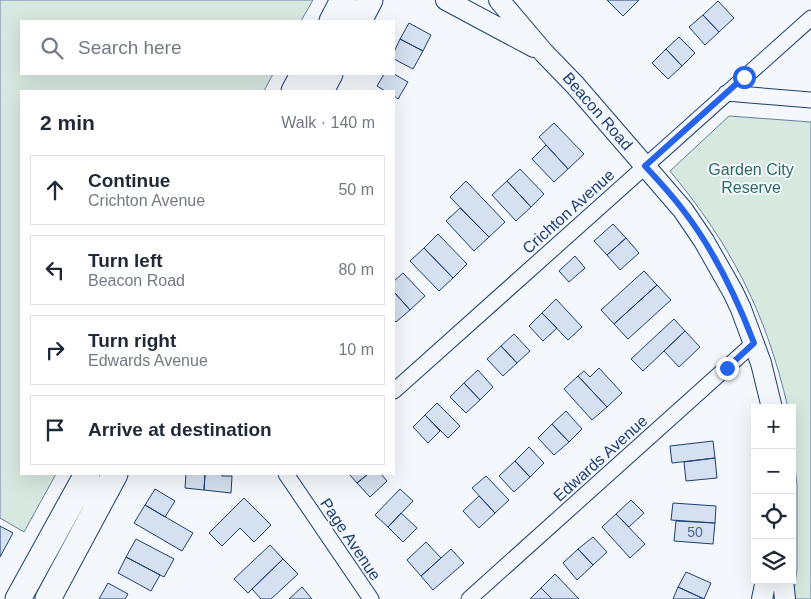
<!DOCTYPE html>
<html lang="en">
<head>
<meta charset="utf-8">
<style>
  :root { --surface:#fff; --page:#f2f2f3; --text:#1f2937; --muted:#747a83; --line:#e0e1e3 }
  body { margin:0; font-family:Helvetica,sans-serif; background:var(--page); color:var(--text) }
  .controls { position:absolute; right:15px; bottom:15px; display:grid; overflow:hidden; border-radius:0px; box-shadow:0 5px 20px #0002 }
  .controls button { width:45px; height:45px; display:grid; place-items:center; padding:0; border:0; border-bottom:1px solid var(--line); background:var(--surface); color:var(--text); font:25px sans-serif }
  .stop { position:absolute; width:15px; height:15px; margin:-11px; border:4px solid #2563eb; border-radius:50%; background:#fff }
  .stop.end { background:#2563eb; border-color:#fff; box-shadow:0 1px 5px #0008 }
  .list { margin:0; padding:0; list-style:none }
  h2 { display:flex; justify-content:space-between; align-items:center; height:65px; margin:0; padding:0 20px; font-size:21px }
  h2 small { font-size:16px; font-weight:400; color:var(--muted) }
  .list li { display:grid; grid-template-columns:32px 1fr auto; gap:15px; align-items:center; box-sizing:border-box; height:70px; margin:0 10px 10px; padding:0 10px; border:1px solid var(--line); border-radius:0px }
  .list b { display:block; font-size:19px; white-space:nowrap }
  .list p { margin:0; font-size:16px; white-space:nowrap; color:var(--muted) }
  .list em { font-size:16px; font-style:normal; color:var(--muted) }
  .icon { flex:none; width:28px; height:28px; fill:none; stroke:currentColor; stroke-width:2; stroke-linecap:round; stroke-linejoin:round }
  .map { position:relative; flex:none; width:811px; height:599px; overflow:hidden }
  .search { position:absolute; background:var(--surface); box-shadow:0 5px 20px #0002; left:20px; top:20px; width:375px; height:55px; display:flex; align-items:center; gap:12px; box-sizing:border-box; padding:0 18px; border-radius:0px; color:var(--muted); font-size:19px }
  .panel { position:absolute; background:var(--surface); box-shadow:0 5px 20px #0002; left:20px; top:90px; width:375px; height:385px; border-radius:0px }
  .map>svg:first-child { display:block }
  .green { fill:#d7e8df; stroke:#687fa3 }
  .building { fill:#d5e0f0; stroke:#1d3f73 }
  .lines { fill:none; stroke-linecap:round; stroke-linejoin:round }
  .minor-casing { stroke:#1d3f73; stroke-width:17 }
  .tertiary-casing { stroke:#1d3f73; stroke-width:22 }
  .primary-casing { stroke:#1d3f73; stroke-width:27 }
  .minor { stroke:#f4f7fb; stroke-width:15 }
  .tertiary { stroke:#f4f7fb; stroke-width:20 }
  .primary { stroke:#f4f7fb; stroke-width:25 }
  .route { stroke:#2563eb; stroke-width:6 }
  .labels { text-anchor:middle; stroke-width:4; stroke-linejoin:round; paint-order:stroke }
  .number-label { font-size:14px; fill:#4b6792 }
  .street-label { font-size:16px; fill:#1d3f73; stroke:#f4f7fb }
  .park-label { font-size:16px; fill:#2c6c60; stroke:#f4f7fb }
</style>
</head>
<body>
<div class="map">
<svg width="811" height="599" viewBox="0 0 811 599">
  <rect width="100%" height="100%" fill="#f4f7fb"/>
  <path class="green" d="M0,0H313L301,21H21V74H273L264,91H21V474H56L24,532L0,518Z
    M729,116L811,122V599H795L794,591L797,569V485L792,438V408H788C766,313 732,246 670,171Z"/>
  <path class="building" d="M607,0H639L623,16Z
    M718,1L734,18L719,32L703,15Z
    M703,15L719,32L705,45L689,27Z
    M409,23L431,35L423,51L400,39Z
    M679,37L695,53L682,66L666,49Z
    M400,39L423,51L413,69L394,59V52Z
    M666,49L682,66L668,79L652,63Z
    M384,74H394L408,82L398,99L394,96V91H385L377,86Z
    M554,123L584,154L568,169L539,137Z
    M546,145L568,169L554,182L532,159Z
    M520,169L544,194L531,207L507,181Z
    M466,181L505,222L489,237L450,197Z
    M507,181L531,207L516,221L492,195Z
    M460,208L489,237L474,251L446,221Z
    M613,224L626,238L607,255L594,241Z
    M438,234L467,264L453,278L424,248Z
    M626,238L639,253L620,270L607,255Z
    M424,248L453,278L439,291L410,261Z
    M575,256L585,268L569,282L559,271Z
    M644,271L657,285L614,324L601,310Z
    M403,273L425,296L410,310L394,292V281Z
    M657,285L671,300L628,339L614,324Z
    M394,292L410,310L396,322L394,320Z
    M556,299L582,327L568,340L542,313Z
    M542,313L557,328L543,341L529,326Z
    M674,319L685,331L643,371L631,359Z
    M685,331L700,347L679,367L664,351Z
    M514,334L530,351L517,363L501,346Z
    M501,346L517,363L503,376L487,359Z
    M599,368L622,393L607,407L578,376L584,371L590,377Z
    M478,370L493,387L480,400L464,383Z
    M578,376L607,407L592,420L564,389Z
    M464,383L480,400L466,413L450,397Z
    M437,403L460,426L448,438L425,415Z
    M566,411L582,429L569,442L552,424Z
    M425,415L440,431L428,443L413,427Z
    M552,424L569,442L554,455L538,438Z
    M713,441L715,458L672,463L670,446Z
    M529,447L544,463L530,477L515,461Z
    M715,458L717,478L686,481L684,462Z
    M515,461L530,477L514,492L499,476Z
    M186,474H205L204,490L185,488Z
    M205,474H222V476H232L231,493L204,490Z
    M349,474H368L357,483Z
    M368,474H381L387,481L370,497L357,483Z
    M486,476L509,500L495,513L472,488Z
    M155,489L175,501L165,517L145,505Z
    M400,489L413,501L388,527L375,515Z
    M479,496L495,513L479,528L463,511Z
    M244,498L271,525L254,542L240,528L222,546L209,533Z
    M631,500L644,513L629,527L616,514Z
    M673,503L716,506L715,523L671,520Z
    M145,505L193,533L182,551L134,523Z
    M401,513L417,528L403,542L388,527Z
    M616,514L645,544L630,558L602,527Z
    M676,521L715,523L713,544L674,541Z
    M0,526L13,533L0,557Z
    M593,537L607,552L593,565L578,549Z
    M136,539L174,559L164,577L126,557Z
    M426,542L441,558L421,576L407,560Z
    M270,545L283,559L248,593L234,579Z
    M451,549L464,563L433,590L421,576Z
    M578,549L593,565L577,580L563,563Z
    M126,557L160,575L151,591L118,573Z
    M283,559L298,574L271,599H261L252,589Z
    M686,572L711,583L704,599L678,587Z
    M555,574L579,599H552L541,588Z
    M108,583L128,594L125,599H99Z
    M302,587L312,599H289Z
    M678,587L704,599H673Z
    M541,588L552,599H530Z"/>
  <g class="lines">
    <defs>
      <path id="minor" d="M726,93L811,100
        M394,391L811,18
        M286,474L371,599
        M469,599L754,343"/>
      <path id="tertiary" d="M446,0L534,47
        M499,0L544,53L575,85L683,210L704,241L733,292L741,309L761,363L772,408
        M783,580L785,599
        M762,599L766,580"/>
      <path id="primary" d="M332,21L343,0
        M359,21L370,0
        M294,91L303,74
        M321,91L330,74
        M18,599L87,474
        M48,599L115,474"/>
    </defs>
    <use href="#minor" class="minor-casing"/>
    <use href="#tertiary" class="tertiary-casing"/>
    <use href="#primary" class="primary-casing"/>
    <use href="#minor" class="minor"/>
    <use href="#tertiary" class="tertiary"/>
    <use href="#primary" class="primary"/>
  </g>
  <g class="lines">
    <path class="route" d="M727,368L754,343C736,296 714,250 683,210C672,195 658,180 645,166L744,77"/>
  </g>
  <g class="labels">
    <g class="number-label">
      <text x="695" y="537">50</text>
    </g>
    <g class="street-label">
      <text transform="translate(598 111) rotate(49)" y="6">Beacon Road</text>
      <text transform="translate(568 211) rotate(-42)" y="6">Crichton Avenue</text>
      <text transform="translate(600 458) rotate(-42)" y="6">Edwards Avenue</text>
      <text transform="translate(351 539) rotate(56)" y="6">Page Avenue</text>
    </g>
    <g class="park-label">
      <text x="751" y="175">Garden City<tspan x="751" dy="18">Reserve</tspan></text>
    </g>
  </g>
</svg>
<div class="controls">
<button>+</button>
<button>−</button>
<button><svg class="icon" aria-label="locate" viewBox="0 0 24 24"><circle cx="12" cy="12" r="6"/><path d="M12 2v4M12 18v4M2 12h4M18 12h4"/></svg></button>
<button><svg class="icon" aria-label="layers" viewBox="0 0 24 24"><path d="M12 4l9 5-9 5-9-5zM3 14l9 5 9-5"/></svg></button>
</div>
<div class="stop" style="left:744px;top:77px"></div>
<div class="stop end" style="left:727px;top:368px"></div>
<div class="search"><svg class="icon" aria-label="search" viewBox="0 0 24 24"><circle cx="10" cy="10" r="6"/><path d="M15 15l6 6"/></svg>Search here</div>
<section class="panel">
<h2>2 min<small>Walk · 140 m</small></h2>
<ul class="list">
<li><svg class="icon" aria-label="ahead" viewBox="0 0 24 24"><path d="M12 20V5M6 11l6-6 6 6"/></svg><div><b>Continue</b><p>Crichton Avenue</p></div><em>50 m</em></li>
<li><svg class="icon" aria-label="left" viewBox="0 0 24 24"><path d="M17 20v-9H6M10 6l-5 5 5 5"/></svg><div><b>Turn left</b><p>Beacon Road</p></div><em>80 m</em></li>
<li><svg class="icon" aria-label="right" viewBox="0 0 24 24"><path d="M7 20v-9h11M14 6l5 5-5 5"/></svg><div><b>Turn right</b><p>Edwards Avenue</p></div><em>10 m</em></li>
<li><svg class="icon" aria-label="arrive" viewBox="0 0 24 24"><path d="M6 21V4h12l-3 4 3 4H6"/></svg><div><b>Arrive at destination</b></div></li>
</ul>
</section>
</div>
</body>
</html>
